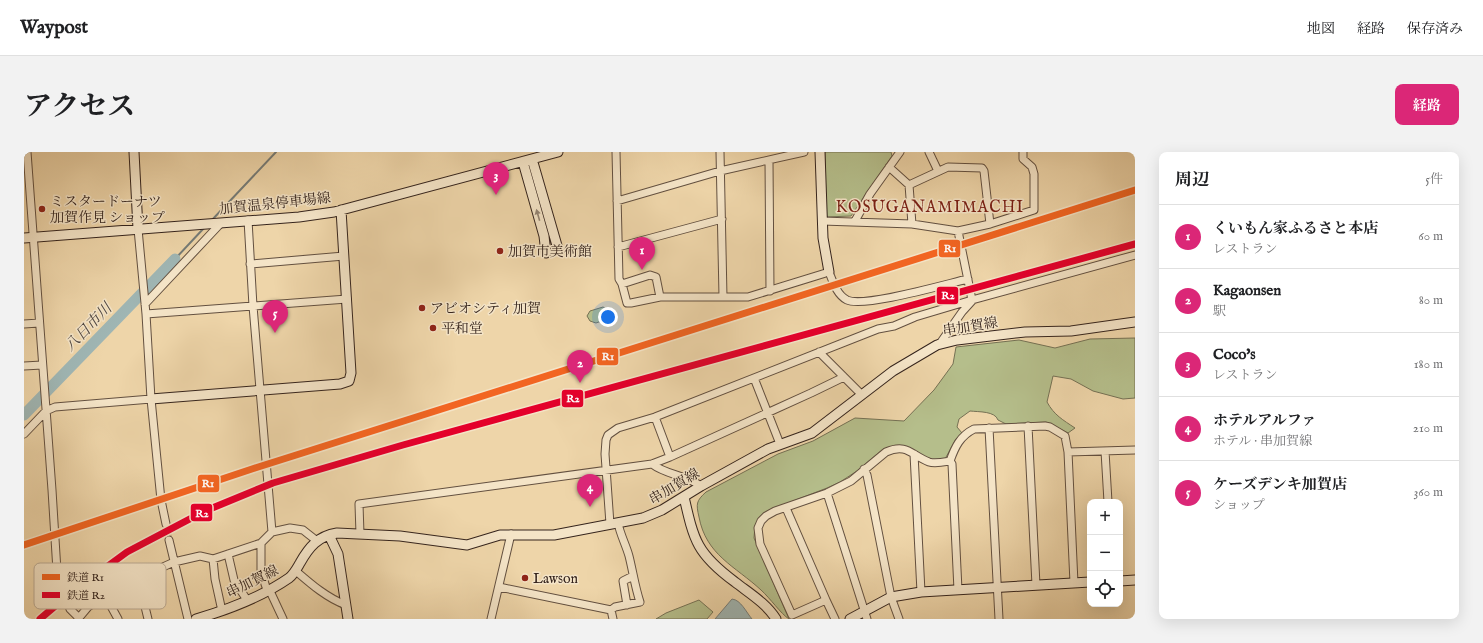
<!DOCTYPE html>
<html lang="ja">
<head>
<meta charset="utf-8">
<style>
  :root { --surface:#fff; --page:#f2f2f2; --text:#202124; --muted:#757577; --line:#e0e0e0; --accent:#db2777 }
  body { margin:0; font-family:"IM FELL English","Noto Serif JP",serif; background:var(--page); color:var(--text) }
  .controls { position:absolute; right:12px; bottom:12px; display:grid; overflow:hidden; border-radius:8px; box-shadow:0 4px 16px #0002 }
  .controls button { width:36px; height:36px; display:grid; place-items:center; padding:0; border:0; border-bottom:1px solid var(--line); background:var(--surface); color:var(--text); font:20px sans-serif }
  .you { position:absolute; left:584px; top:165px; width:14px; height:14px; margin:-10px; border:3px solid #fff; border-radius:50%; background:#1a73e8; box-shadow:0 0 0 6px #1a73e833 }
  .badge { display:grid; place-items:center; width:26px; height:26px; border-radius:50%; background:var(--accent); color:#fff; font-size:13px; font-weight:700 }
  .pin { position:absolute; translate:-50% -33px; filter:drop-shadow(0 1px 2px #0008) }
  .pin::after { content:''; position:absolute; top:21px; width:14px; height:12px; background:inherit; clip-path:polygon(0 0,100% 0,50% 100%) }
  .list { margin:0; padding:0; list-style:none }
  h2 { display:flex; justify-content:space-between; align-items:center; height:52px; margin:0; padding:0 16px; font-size:17px }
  h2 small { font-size:13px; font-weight:400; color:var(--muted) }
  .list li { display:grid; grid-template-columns:26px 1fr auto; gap:12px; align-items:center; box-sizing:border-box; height:64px; padding:0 16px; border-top:1px solid var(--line) }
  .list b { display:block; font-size:15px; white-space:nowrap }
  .list p { margin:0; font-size:13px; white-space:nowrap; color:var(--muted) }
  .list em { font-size:13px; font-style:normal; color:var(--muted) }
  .icon { flex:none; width:22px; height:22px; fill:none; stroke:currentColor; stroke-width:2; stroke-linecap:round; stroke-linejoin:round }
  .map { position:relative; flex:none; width:1111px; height:467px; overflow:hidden; border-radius:8px }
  header { display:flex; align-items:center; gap:24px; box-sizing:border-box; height:56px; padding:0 20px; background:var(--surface); border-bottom:1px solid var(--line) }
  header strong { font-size:19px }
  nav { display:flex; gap:22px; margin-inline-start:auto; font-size:14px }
  .intro { display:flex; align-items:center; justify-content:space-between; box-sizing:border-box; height:96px; padding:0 24px }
  h1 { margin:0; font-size:28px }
  .button { padding:10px 18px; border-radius:8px; background:var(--accent); color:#fff; font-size:14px; font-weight:700 }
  main { display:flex; gap:24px; padding:0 24px }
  aside { flex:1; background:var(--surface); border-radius:8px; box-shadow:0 4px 16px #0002 }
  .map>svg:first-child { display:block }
  .green { fill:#b5be8b; stroke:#757154 }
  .water { fill:#9fb6b4; stroke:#757c78 }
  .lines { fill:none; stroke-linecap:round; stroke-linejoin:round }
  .stream { stroke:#757c78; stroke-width:2 }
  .river { stroke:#9fb6b4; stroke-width:11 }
  .street-tunnel { stroke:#c9b28d; stroke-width:7; stroke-dasharray:7 3.5; stroke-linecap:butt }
  .street-casing { stroke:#635040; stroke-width:9 }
  .secondary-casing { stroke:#35241d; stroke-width:11 }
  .street { stroke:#f4e4c7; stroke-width:7 }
  .secondary { stroke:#f4e4c7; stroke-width:9 }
  .rail-1-casing { stroke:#f4e4c7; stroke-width:10 }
  .rail-2-casing { stroke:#f4e4c7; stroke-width:10 }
  .rail-1 { stroke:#f26522; stroke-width:7 }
  .rail-2 { stroke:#e4002b; stroke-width:7 }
  .oneway { fill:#948472 }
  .poi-dot { fill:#8f2418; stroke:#f4e4c7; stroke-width:1.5 }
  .labels { text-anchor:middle; stroke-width:3; stroke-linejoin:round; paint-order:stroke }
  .poi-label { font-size:14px; fill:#35241d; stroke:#f4e4c7; text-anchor:start }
  .street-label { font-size:14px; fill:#35241d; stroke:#f4e4c7 }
  .water-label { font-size:15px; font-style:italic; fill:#504843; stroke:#f4e4c7 }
  .quarter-label { font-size:16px; letter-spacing:1px; fill:#7a1f14; stroke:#f4e4c7 }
  .key { fill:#f4e4c7; stroke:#bbaa94; stroke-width:1 }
  .key-label { font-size:11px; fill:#35241d }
  .line-badge { stroke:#f4e4c7; stroke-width:1.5 }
  .badge-label { font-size:11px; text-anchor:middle; font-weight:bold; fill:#fff }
</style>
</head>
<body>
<header>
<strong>Waypost</strong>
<nav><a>地図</a><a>経路</a><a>保存済み</a></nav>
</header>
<div class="intro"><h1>アクセス</h1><a class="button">経路</a></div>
<main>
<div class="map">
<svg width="1111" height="467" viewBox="0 0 1111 467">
  <rect width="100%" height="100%" fill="#eed5a9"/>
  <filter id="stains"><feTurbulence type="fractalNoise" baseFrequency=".005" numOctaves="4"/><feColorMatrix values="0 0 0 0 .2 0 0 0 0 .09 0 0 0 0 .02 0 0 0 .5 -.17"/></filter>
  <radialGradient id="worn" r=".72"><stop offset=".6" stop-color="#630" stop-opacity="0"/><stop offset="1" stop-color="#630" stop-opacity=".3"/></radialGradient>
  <path class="green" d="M801,0H867L868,4L827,64L802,65Z
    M579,155L581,156L585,162L583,167L572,171L566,169L563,164L566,159Z
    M1111,186V246L1099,247L1069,239L1047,227L1029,224L1023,250C1030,263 1039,268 1051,276L1044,281L1022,270L982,272L974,268C971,259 955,260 946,259L935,267L933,275L938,281L932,287L921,307L909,308L872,294L859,297L833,319L816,330L803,336L743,359L738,363L731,374L730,386L765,467C757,462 746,446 737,438C711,414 682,403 675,365C672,352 672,349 682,340L754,302L789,289L831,266L880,269L910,238L929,212L932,195L995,188L1031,196L1066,187Z
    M675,448L689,460L683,467H632L642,461Z"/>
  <path class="water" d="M708,447C717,448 722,460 728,467H691Z"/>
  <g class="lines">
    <path class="stream" d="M187,69L252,0
      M151,107L180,76"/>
    <path class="river" d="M0,263L151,107"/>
    <path class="street-tunnel" d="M142,372L145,388"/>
    <defs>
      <path id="street" d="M3,0L28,338L33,419L40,442
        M592,0L595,127L598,132L603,151H607L636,145H724L805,120C809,130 813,143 823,148C840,156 922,132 944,127
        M696,0L699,145
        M905,0L914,19
        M745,8L746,139
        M865,15L885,33
        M593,49L696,19L780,0
        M224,68L229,154L323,147
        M798,69L888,72L934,79L966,72L960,19L958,16L924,15L885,33L888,72
        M831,69L846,42L876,0
        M966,72L1010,58V22L1008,15L999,7V0
        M114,77L122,162L127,247L137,348L142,372
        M934,79L948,148
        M594,95L698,67
        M226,112L320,104
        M598,132L626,123L632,125L636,145
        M121,152L197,71
        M122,162L229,154L248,380
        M0,172L15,171
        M913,193L917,190L938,160L948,149
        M795,200L838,243
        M0,214L18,213
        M730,226L756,292
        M631,265L646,305
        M1004,274L1012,433
        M965,276L975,467
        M0,282L22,259L31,255L127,247
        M1081,299L1084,350
        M1044,300L1111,298
        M890,302L897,440
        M926,309L928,312L934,438
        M628,312C642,323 662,323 677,334
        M840,317L843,323L867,445L875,467
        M803,341L843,467
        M762,356L802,448
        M586,372L581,302L582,288L584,283L594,276L631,265L854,177L870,174L891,165L948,148L1111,103
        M336,382L335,352L628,312L646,305L787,241L820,225
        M145,388L164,467
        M237,391V420L243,438
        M204,402L210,428L223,448
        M189,407L191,427L198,459
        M272,419C287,432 303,446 322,453
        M114,426L124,467
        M475,435L587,458L591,455L616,450C611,435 609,420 605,404C602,393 596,382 594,371
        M245,437L259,467
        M82,445L94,467
        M44,452L46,457L55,466
        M603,453L599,429L609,424
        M587,458L589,467
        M54,467L64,455L101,432L150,410L176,404L189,407L237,391L248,380L266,376L279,378L293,389
        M467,467L487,382
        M811,467L802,448L768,463L736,392L734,376L737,369L742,364L751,359L803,341L827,329L862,300C883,291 887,303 905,310C911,312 920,310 926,309C931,295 936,284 950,277L1021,274L1026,275L1041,284L1044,300L1050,431"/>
      <path id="secondary" d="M110,0L114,77
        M796,0L799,86L805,120
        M508,7L534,97
        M499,10L520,84L522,101
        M0,86L275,65L310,60L534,0
        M127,247L316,232L325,229L327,221L317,58
        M660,345C670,389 673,402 711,430C725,441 742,451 752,467
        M305,383L314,402L324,467
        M1096,429L1111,428
        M172,467C203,458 239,444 265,426C270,422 273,416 276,411C285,395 294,384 313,381L376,384L443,393L476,383H530L619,366L638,358L677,334L744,297L788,281L869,219L913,193L933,188L1001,180L1047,179L1111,170
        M826,467L867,445L897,440L1066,430"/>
    </defs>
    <use href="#street" class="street-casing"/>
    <use href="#secondary" class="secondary-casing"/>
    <use href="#street" class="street"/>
    <use href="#secondary" class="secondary"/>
    <defs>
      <path id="rail-1" d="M0,393L231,316L1111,38"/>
      <path id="rail-2" d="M16,467L43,444L103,400L181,359L249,331L379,293L1111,92"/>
    </defs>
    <use href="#rail-1" class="rail-1-casing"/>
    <use href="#rail-2" class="rail-2-casing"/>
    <use href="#rail-1" class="rail-1"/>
    <use href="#rail-2" class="rail-2"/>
  </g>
  <defs><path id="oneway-solid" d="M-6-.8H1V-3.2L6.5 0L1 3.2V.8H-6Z"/></defs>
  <use class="oneway" href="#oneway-solid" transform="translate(514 63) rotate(-106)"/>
  <g class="poi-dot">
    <circle cx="18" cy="57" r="4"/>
    <circle cx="476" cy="99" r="4"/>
    <circle cx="398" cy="156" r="4"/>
    <circle cx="409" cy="176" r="4"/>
    <circle cx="501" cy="426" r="4"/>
  </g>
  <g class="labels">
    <g class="poi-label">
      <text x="26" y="54">ミスタードーナツ<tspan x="26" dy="16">加賀作見 ショップ</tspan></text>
      <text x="484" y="104">加賀市美術館</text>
      <text x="406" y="161">アビオシティ加賀</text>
      <text x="417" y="181">平和堂</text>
      <text x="509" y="431">Lawson</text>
    </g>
    <g class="street-label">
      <text transform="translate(251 51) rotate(-6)" y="5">加賀温泉停車場線</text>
      <text transform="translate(946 174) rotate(-9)" y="5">串加賀線</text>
      <text transform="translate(650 334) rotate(-31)" y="5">串加賀線</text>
      <text transform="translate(228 429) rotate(-26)" y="5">串加賀線</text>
    </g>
    <g class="water-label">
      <text transform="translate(64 175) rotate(-46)" y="5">八日市川</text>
    </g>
    <g class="quarter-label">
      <text x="906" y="60">KOSUGANAMIMACHI</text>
    </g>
  </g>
  <rect x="10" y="411" width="132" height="46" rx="6" class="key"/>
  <rect x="18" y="422" width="18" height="6" fill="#f26522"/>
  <rect x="18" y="440" width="18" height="6" fill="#e4002b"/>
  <g class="key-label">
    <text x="43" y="429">鉄道 R1</text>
    <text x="43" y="447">鉄道 R2</text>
  </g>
  <g class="line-badge">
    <rect x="914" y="87" width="23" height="19" rx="4" fill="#f26522"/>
    <rect x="912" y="134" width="23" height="19" rx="4" fill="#e4002b"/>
    <rect x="572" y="195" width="23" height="19" rx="4" fill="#f26522"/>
    <rect x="537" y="237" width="23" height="19" rx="4" fill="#e4002b"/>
    <rect x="173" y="322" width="23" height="19" rx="4" fill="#f26522"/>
    <rect x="166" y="351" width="23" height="19" rx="4" fill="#e4002b"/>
  </g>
  <g class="badge-label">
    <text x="926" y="100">R1</text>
    <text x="924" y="147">R2</text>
    <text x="584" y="208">R1</text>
    <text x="549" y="250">R2</text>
    <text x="184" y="335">R1</text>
    <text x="178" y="365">R2</text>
  </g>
  <rect width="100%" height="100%" filter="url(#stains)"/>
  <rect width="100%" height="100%" fill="url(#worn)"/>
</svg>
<div class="controls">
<button>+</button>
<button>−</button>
<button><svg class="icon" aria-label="locate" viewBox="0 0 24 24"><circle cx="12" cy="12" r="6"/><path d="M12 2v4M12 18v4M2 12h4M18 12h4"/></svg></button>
</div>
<div class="you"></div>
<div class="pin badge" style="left:618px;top:118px">1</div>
<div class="pin badge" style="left:556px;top:231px">2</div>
<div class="pin badge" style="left:472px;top:43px">3</div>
<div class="pin badge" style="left:566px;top:355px">4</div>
<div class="pin badge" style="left:251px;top:181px">5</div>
</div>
<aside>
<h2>周辺<small>5件</small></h2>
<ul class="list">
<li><span class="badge">1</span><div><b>くいもん家ふるさと本店</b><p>レストラン</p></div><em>60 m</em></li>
<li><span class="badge">2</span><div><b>Kagaonsen</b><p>駅</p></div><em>80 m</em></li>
<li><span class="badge">3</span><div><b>Coco's</b><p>レストラン</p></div><em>180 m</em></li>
<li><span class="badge">4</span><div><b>ホテルアルファ</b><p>ホテル · 串加賀線</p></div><em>210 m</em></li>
<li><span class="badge">5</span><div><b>ケーズデンキ加賀店</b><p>ショップ</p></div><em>360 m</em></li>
</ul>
</aside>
</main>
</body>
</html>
